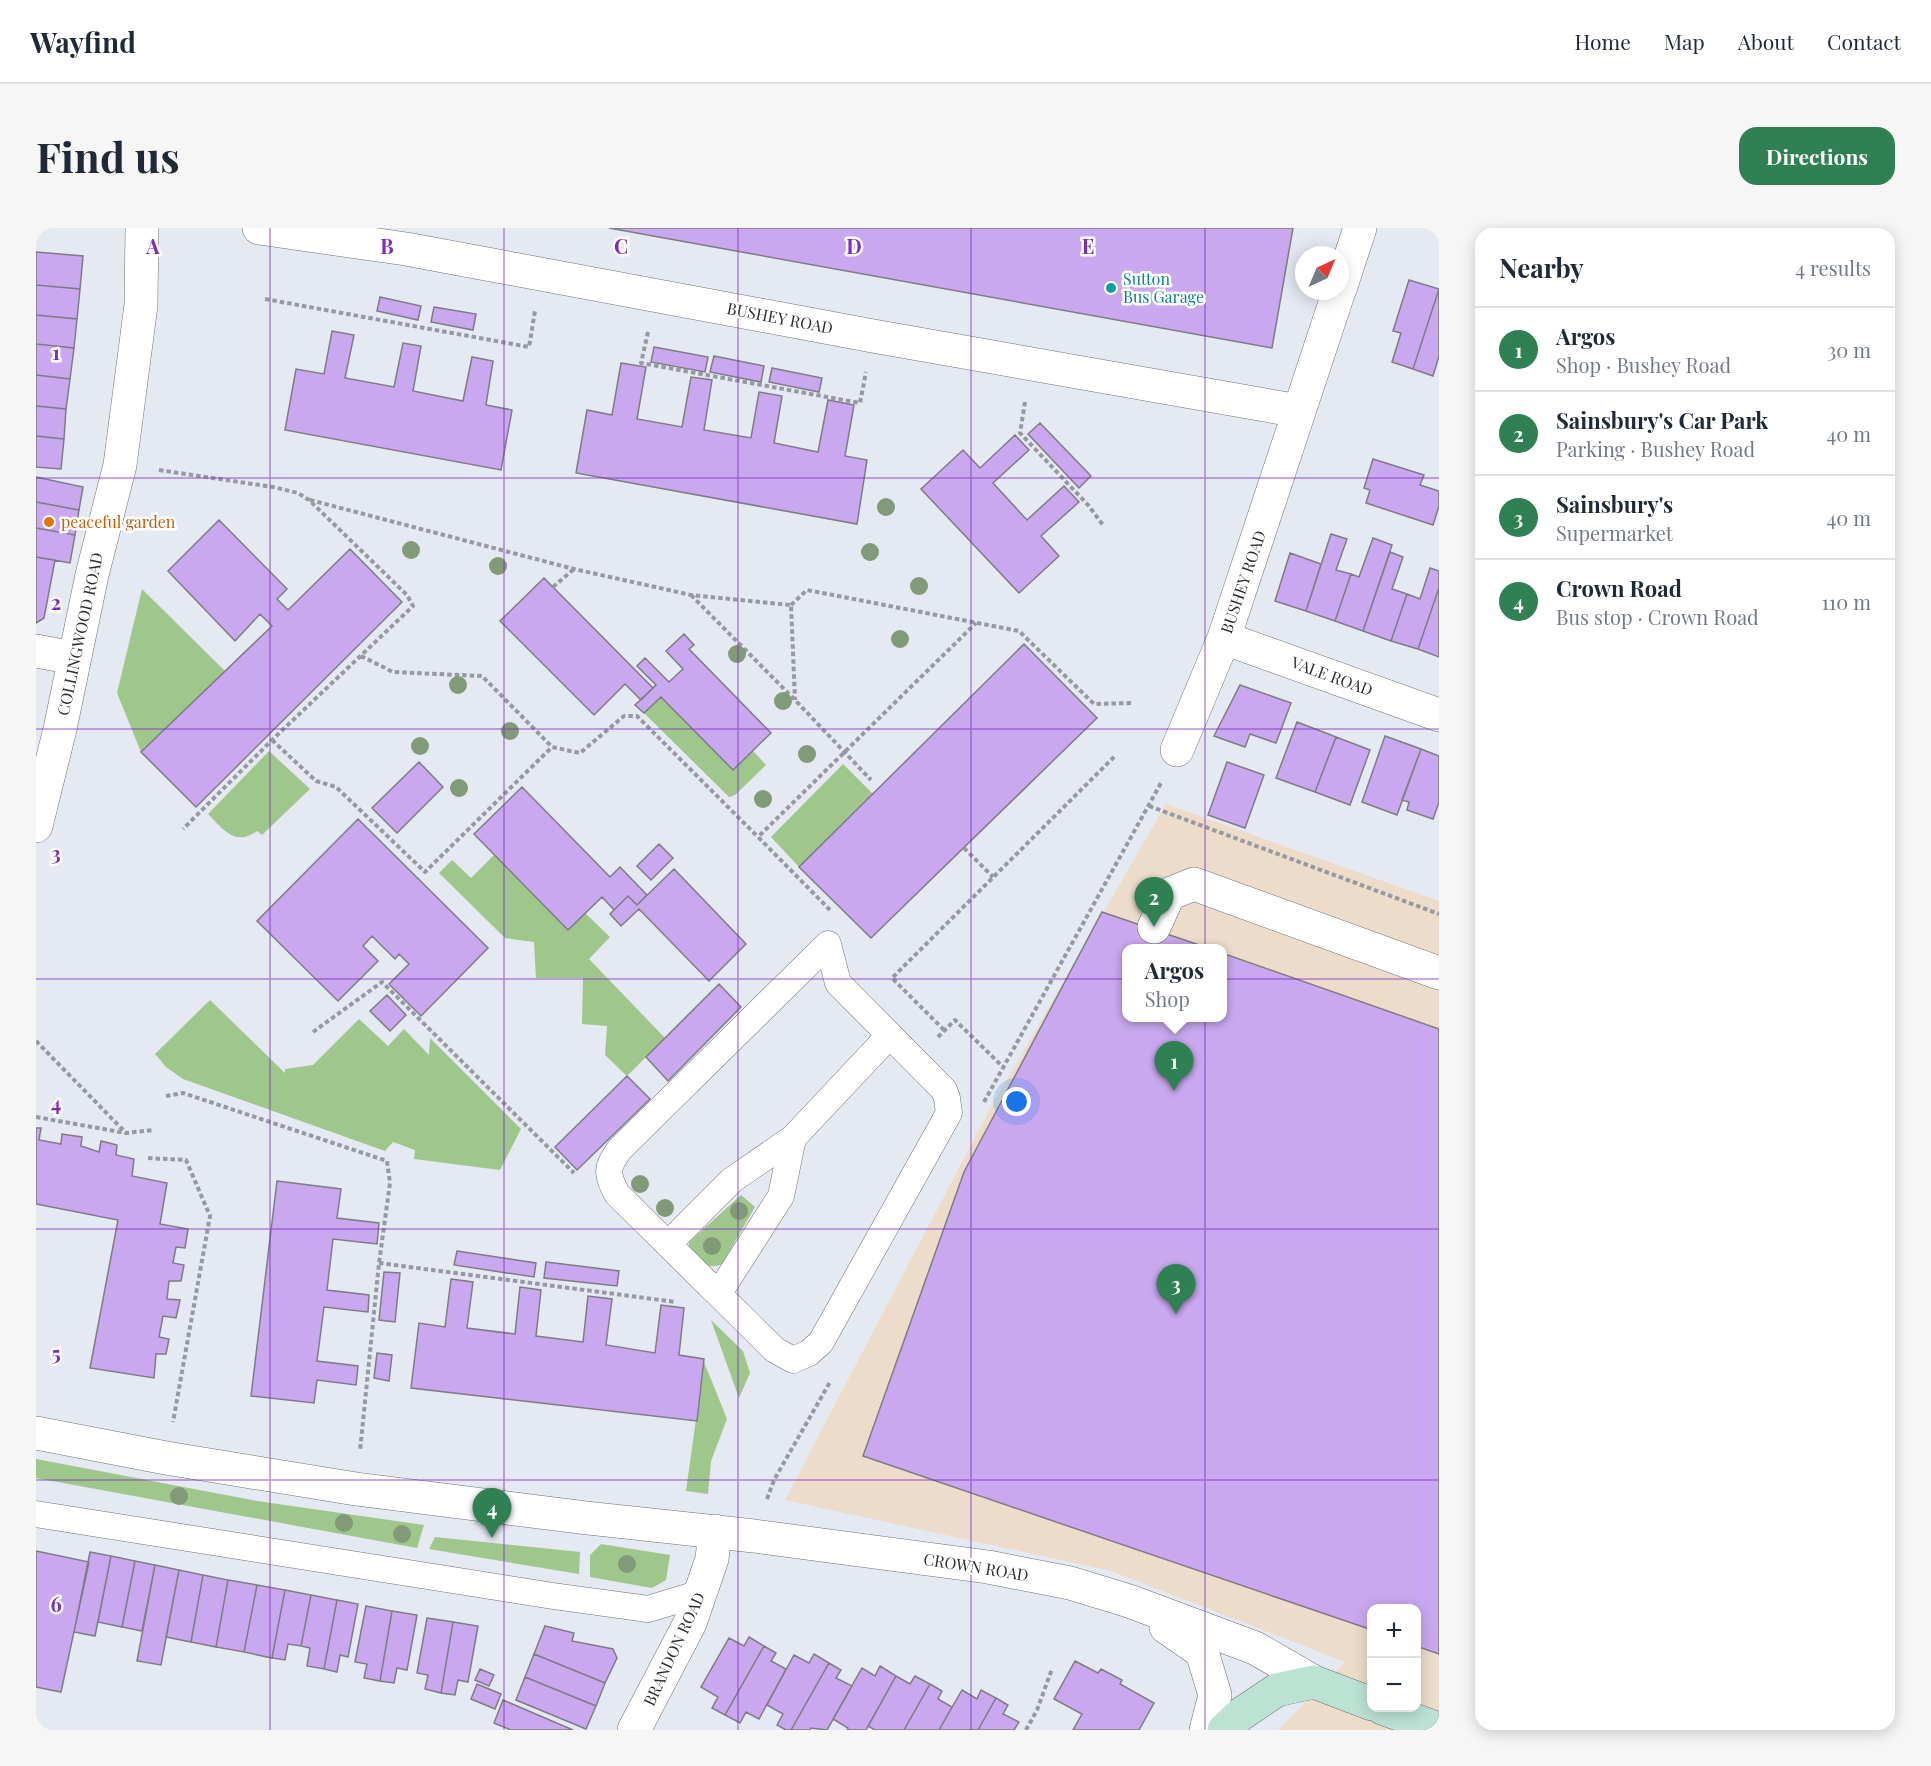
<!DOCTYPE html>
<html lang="en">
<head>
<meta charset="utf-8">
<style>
  :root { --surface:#fff; --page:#f6f6f7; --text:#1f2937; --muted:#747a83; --line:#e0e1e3; --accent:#2f8153 }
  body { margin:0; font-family:"Playfair Display",serif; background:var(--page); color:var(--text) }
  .controls { position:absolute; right:18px; bottom:18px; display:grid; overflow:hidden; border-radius:12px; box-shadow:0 3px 15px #0003 }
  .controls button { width:54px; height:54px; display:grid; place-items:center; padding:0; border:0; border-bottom:2px solid var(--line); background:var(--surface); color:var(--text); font:30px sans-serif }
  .compass { position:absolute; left:1259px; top:18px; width:54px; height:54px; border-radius:50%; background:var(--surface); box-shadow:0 3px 15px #0003; rotate:44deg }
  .you { position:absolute; left:981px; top:874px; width:21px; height:21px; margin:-15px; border:4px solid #fff; border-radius:50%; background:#1a73e8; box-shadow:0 0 0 9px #1a73e833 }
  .badge { display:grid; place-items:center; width:39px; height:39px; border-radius:50%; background:var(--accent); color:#fff; font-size:20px; font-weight:700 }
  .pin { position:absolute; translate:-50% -50px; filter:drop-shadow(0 2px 3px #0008) }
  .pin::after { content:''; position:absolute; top:32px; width:21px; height:18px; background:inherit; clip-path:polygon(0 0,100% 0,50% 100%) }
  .popup { position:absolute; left:1086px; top:716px; width:105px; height:78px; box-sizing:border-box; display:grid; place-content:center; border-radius:12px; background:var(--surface); filter:drop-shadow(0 2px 4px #0005); font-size:20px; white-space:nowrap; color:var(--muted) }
  .popup b { font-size:22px; color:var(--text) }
  .popup::after { content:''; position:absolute; left:50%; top:100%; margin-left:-12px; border:12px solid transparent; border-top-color:var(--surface) }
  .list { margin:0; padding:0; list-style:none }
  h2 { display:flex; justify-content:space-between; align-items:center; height:78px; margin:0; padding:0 24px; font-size:26px }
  h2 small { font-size:20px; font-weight:400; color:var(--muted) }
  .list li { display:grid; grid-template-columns:39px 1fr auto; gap:18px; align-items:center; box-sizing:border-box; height:84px; padding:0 24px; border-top:2px solid var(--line) }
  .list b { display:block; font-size:22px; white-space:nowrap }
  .list p { margin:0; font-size:20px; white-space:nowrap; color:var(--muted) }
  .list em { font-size:20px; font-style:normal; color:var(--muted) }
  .map { position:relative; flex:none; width:1403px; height:1502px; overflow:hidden; border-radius:18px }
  header { display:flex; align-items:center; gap:36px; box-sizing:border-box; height:84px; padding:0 30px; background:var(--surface); border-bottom:2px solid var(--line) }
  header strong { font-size:28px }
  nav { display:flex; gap:33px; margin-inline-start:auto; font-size:21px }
  .intro { display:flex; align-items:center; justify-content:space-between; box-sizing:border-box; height:144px; padding:0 36px }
  h1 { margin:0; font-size:42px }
  .button { padding:15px 27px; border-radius:18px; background:var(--accent); color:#fff; font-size:21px; font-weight:700 }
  main { display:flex; gap:36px; padding:0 36px }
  aside { flex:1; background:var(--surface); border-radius:18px; box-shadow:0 3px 15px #0003 }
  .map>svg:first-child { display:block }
  .commercial { fill:#eddcca; fill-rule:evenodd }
  .green { fill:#9fc68b }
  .building { fill:#c9a8ef; stroke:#7f7b84; stroke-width:1.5 }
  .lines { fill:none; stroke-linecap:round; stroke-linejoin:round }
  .service-casing { stroke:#6d7078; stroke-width:27 }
  .minor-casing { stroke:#6d7078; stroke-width:34 }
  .tertiary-casing { stroke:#6d7078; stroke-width:34 }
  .secondary-casing { stroke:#6d7078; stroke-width:34 }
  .path { stroke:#9699a0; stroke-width:4; stroke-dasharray:4.5 3; stroke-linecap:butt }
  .service { stroke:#fff; stroke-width:26 }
  .minor { stroke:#fff; stroke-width:33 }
  .tertiary { stroke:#fff; stroke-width:33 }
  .secondary { stroke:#bce2d4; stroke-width:33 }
  .tree { fill:#819a78 }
  .grid { fill:none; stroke:#7b2cbf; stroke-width:1.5; stroke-opacity:0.55 }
  .culture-dot { fill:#0f9aa8; stroke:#fff; stroke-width:2 }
  .food-dot { fill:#e8710a; stroke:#fff; stroke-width:2 }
  .labels { text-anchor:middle; stroke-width:5; stroke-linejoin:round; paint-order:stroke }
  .culture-label { font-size:16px; fill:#0d838f; stroke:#fff; text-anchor:start }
  .street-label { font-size:16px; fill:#2c2d31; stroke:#fff }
  .food-label { font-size:16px; fill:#c56008; stroke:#fff; text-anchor:start }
  .grid-label { font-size:20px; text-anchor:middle; font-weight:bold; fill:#7b2cbf; stroke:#fff; stroke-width:5; stroke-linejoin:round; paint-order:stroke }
</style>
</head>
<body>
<header>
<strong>Wayfind</strong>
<nav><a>Home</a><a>Map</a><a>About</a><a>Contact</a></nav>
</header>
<div class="intro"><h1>Find us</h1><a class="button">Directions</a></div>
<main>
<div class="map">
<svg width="1403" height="1502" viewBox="0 0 1403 1502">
  <rect width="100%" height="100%" fill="#e5e9f2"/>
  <path class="commercial" d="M1130,576L1403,673V1502H1242L1309,1434L1075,1343L749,1272L950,888ZM1090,720H1186V790H1090ZM1336,1380H1380V1480H1336Z"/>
  <path class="green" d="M106,361L189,443L105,524L81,465Z
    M625,469L697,542L717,523L730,537L699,567L693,569L608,485Z
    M233,523L274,561L226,607L221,603C199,619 187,601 172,586Z
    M807,536L837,566L763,639L735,609Z
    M458,627L549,685L574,709L553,731L629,810L591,848L569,827L571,798L546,796L547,750H500L498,714L469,710L403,645L416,632L435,650Z
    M174,772L249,845V841L277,837L323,791L352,818L368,801L393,827L394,810L485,901L464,942L378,931L379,922L357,914L349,923L147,851L130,839L119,826Z
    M705,967L719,979L686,1036C671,1043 663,1032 652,1023L653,1014Z
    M675,1092L707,1123L714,1145L703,1170Z
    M668,1134L691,1191L675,1233L672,1266L650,1263Z
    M0,1231L221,1273L388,1297L381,1320L0,1250Z
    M399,1309L544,1324L543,1346L393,1321Z
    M565,1316L634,1327L630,1352L616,1360L554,1349V1327Z"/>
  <path class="building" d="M573,0H1257L1236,120Z
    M0,24L47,28L44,61L0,57Z
    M1373,52L1403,61L1377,141L1356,134L1365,105L1357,103Z
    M0,57L44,61L41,91L0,87Z
    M1403,61V128L1397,148L1377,141Z
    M344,69L385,78L382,92L341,83Z
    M398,79L440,86L437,102L395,94Z
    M0,87L41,91L38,120L0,116Z
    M296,103L318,107L309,150L358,159L367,115L385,118L377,163L427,173L436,129L457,133L450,177L476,182L465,242L249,202L260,141L288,146Z
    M0,116L38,120L34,151L0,147Z
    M618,119L672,129L669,144L615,134Z
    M678,128L728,138L725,154L674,144Z
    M585,135L610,139L601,191L646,199L655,149L676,152L668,202L715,210L723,164L746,168L738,215L782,224L792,172L818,177L809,228L831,232L821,296L540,245L551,182L576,187Z
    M736,140L786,150L783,164L733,154Z
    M0,147L34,151L30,181L0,178Z
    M0,178L30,181L28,211L0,208Z
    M1004,195L1055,248L1043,260L992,206Z
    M979,207L993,222L957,255L991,292L1028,258L1043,274L1005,308L1023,328L983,365L885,261L927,222L944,240Z
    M0,208L28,211L25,241L0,239Z
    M1337,231L1388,247L1384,257L1403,263V278L1397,297L1330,275L1334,262L1328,260Z
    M0,249L47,259L43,282L0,274Z
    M0,274L43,282L39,307L0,300Z
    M183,292L251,361L241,371L252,382L314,321L366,374L160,579L105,524L236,398L224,386L199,413L132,343Z
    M0,300L39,307L34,335L0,329Z
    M1295,306L1311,311L1300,342L1315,346L1299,393L1270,383Z
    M1337,310L1356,317L1327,403L1299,393L1315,346L1323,349Z
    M1354,324L1367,329L1356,361L1371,366L1355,413L1327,403Z
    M1254,325L1285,336L1270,383L1239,373Z
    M0,329L19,332L8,390L0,395Z
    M1394,340L1403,343V360L1382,421L1355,413L1371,366L1384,371Z
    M508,350L617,460L605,472L589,456L558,487L464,393Z
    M1403,360V429L1382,421Z
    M648,406L658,417L653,421L735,505L697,542L625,469L608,485L599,477L620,457L601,438L609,430L633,454L647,441L630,423Z
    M988,416L1061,490L835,710L763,639Z
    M1204,457L1255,475L1240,515L1214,506L1209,519L1178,508Z
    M1261,494L1300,509L1279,564L1240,550Z
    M1349,508L1385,521L1361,587L1326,574Z
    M1300,509L1334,522L1314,577L1279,564Z
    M1385,521L1403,528V574L1397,591L1371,582L1373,574L1366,572Z
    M383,534L407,559L361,605L336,580Z
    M1191,534L1228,547L1209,600L1172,587Z
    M486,559L574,649L584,639L611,667L601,677L592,668L578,682L566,669L532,702L438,606Z
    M322,591L452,720L385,788L353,756L373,736L363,726L359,731L336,708L327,718L342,733L302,773L221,693Z
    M623,616L637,630L615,652L601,638Z
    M638,641L710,716L673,753L603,681L585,698L574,686L592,668L601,677Z
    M1066,684L1172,720H1090V790H1186V725L1403,801V1426L1380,1418V1380H1336V1402L827,1228L928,944Z
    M683,756L705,779L632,853L610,829Z
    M351,767L370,787L354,803L334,783Z
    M591,848L614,871L541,942L519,919Z
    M0,900H5L3,912L25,916L26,906L46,909L45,918L63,924L65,913L81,917L80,927L98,931L96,948L131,955L124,996L152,1001L149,1020L140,1019L137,1035L148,1037L145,1053H133L131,1071L144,1072L140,1090L127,1088L123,1109L133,1111L130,1126H120L118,1150L54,1140L82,992L0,976Z
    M241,953L305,961L301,990L343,995L341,1016L297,1011L291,1062L333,1067L332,1084L288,1079L281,1133L322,1138L320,1157L281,1152L278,1175L215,1168Z
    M421,1023L500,1035L498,1049L418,1037Z
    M510,1034L583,1043L581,1058L508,1050Z
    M348,1044L364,1045L359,1094L343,1092Z
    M415,1051L437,1054L431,1100L479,1106L484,1059L505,1062L500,1108L547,1114L552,1068L576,1071L570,1117L619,1125L625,1077L648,1080L643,1127L668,1131L661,1193L375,1160L383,1095L409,1099Z
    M341,1125L356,1127L353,1153L338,1150Z
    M0,1323L53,1334L25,1464L0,1459Z
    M54,1324L75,1328L59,1408L38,1404Z
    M75,1328L99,1333L86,1399L62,1394Z
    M99,1333L119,1337L106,1403L86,1399Z
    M119,1337L143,1342L125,1437L101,1433Z
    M143,1342L167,1347L155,1414L130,1409Z
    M167,1347L192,1352L180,1419L155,1414Z
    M192,1352L221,1357L208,1424L180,1419Z
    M221,1357L249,1362L236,1430L208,1424Z
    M249,1362L275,1367L265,1418L252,1416L249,1432L236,1430Z
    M275,1367L301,1372L288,1441L271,1438L274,1420L265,1418Z
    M301,1372L322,1376L312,1429L304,1427L301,1444L288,1441Z
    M330,1378L356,1383L344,1453L328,1450L331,1436L319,1434Z
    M356,1383L381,1387L371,1442L361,1440L358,1455L344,1453Z
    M391,1390L417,1394L405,1465L389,1461L392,1447L381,1445Z
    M417,1394L442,1398L432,1454L422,1452L419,1467L405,1465Z
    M509,1398L538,1405L536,1413L577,1421L581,1430L569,1455L498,1426Z
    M713,1409L728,1418L689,1487L676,1480L682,1469L665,1459L693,1410L708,1418Z
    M728,1418L740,1425L735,1433L750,1441L723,1491L710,1484L704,1495L689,1487Z
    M498,1426L569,1455L560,1478L489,1449Z
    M778,1426L793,1435L755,1502H750L741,1497L747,1486L731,1477L758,1427L773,1435Z
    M1039,1433L1062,1445L1065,1441L1086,1452L1084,1456L1118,1475L1103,1502H1037L1046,1486L1018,1471Z
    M793,1435L805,1442L800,1450L816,1458L791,1502L775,1500L774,1502H755Z
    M844,1438L860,1448L830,1502H811L812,1500L797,1491L826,1440L839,1448Z
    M444,1441L458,1447L453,1458L439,1452Z
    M860,1448L874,1456L879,1448L894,1456L868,1502H839L832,1498Z
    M489,1449L560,1478L550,1501L480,1472Z
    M441,1456L465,1466L459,1481L435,1471Z
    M894,1456L906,1463L902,1471L916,1479L903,1502H868Z
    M926,1462L941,1471L945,1462L960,1470L942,1502H903Z
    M960,1470L972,1477L967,1486L983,1494L978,1502H942Z
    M467,1472L537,1502H475L458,1495Z"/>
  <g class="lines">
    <defs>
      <path id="service" d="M792,716L802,755L908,862L911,870L913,885L785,1114L773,1125L757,1132L739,1122L581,966C570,945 570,940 584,921Z
        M632,1016L696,952L757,910L853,808
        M683,1065L745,968L757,910
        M0,1286L517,1368L612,1381L665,1365"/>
      <path id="minor" d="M223,0L370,21L837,108L1263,183
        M1304,61L1324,0
        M1188,410L1403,487
        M0,423L38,430
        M1141,522L1188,410L1303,63
        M1118,699L1133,666L1158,656L1403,745
        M598,1502L654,1395L676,1331L679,1303"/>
      <path id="tertiary" d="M0,598L24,501L56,347L84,237L105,77L106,0
        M0,1205L130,1230L320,1261L551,1290L718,1308L952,1339L1034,1355L1093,1373L1219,1420L1278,1454
        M1130,1399L1166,1424L1179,1467L1170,1502"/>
      <path id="secondary" d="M1346,1480L1403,1501
        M1188,1502L1205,1486L1241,1462L1278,1454L1336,1476"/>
    </defs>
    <use href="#service" class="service-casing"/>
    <use href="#minor" class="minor-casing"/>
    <use href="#tertiary" class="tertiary-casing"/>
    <use href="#secondary" class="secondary-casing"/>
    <path class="path" d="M229,71L493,119L499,83
      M612,104L605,135L824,175L830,144
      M989,174L984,205L1052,277L1067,297
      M123,242L237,259L262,265L273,272L371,367L377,378L236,512L147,601
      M274,272L538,341L655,367L755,377L759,472
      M517,359L538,341
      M655,367L759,472L835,552
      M755,377L771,362L983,403L1058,476L1096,475
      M325,428L357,444L446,448L516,519L544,525L588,488H601L722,609
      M236,512L280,553L300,559L389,644L516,519
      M1113,578L1403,686
      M928,620L957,649
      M794,682L722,609L940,395
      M908,802L856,750L1079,528
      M277,804L346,754L538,945
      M902,809L919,792L967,839
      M0,813L90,905
      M130,868L147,865L351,933L354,955L343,1035L324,1223
      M948,874L1125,555
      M0,889L90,905L117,902
      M112,930L150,932L174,988L137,1194
      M343,1035L640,1074
      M731,1271L738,1252L794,1154
      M990,1502L1001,1482L1016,1441"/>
    <use href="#service" class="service"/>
    <use href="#minor" class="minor"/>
    <use href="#tertiary" class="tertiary"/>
    <use href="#secondary" class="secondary"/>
  </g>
  <g class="tree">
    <circle cx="850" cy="279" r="9"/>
    <circle cx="375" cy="322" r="9"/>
    <circle cx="834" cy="324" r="9"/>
    <circle cx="462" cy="338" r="9"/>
    <circle cx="883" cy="358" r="9"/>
    <circle cx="864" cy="411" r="9"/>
    <circle cx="701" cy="426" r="9"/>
    <circle cx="422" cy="457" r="9"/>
    <circle cx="747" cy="473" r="9"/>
    <circle cx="474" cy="503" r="9"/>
    <circle cx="384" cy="518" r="9"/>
    <circle cx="771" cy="526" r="9"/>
    <circle cx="423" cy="560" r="9"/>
    <circle cx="727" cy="571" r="9"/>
    <circle cx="604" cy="956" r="9"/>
    <circle cx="629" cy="980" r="9"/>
    <circle cx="703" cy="983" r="9"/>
    <circle cx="676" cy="1018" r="9"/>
    <circle cx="143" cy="1268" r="9"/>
    <circle cx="308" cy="1295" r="9"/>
    <circle cx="366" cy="1306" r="9"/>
    <circle cx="591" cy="1336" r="9"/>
  </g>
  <path class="grid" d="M234,0V1502M468,0V1502M702,0V1502M935,0V1502M1169,0V1502M0,250H1403M0,501H1403M0,751H1403M0,1001H1403M0,1252H1403"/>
  <circle class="culture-dot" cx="1075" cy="60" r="6"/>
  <circle class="food-dot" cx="13" cy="294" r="6"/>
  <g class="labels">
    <g class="culture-label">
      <text x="1087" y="57">Sutton<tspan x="1087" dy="18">Bus Garage</tspan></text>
    </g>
    <g class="street-label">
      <text transform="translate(744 90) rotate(11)" y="6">BUSHEY ROAD</text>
      <text transform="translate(1207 354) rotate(-71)" y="6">BUSHEY ROAD</text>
      <text transform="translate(44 406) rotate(-78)" y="6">COLLINGWOOD ROAD</text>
      <text transform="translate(1296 448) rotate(20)" y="6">VALE ROAD</text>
      <text transform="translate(940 1339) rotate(9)" y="6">CROWN ROAD</text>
      <text transform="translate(638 1421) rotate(-65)" y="6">BRANDON ROAD</text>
    </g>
    <g class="food-label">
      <text x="25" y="300">peaceful garden</text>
    </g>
  </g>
  <g class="grid-label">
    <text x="117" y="26">A</text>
    <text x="351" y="26">B</text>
    <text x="585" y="26">C</text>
    <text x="818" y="26">D</text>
    <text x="1052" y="26">E</text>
    <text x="20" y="132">1</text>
    <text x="20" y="382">2</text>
    <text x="20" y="633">3</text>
    <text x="20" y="883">4</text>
    <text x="20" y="1133">5</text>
    <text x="20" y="1384">6</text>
  </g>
</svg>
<div class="controls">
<button>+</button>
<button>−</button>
</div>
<svg class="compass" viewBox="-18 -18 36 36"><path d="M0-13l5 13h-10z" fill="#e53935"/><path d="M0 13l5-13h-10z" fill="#747a83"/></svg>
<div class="you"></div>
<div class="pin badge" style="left:1138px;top:863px">1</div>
<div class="popup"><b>Argos</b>Shop</div>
<div class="pin badge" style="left:1118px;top:699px">2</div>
<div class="pin badge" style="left:1140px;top:1086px">3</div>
<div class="pin badge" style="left:456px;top:1310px">4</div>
</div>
<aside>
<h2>Nearby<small>4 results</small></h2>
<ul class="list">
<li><span class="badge">1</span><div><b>Argos</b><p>Shop · Bushey Road</p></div><em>30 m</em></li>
<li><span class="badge">2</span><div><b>Sainsbury's Car Park</b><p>Parking · Bushey Road</p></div><em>40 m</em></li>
<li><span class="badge">3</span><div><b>Sainsbury's</b><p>Supermarket</p></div><em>40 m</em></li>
<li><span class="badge">4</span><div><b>Crown Road</b><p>Bus stop · Crown Road</p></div><em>110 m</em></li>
</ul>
</aside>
</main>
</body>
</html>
